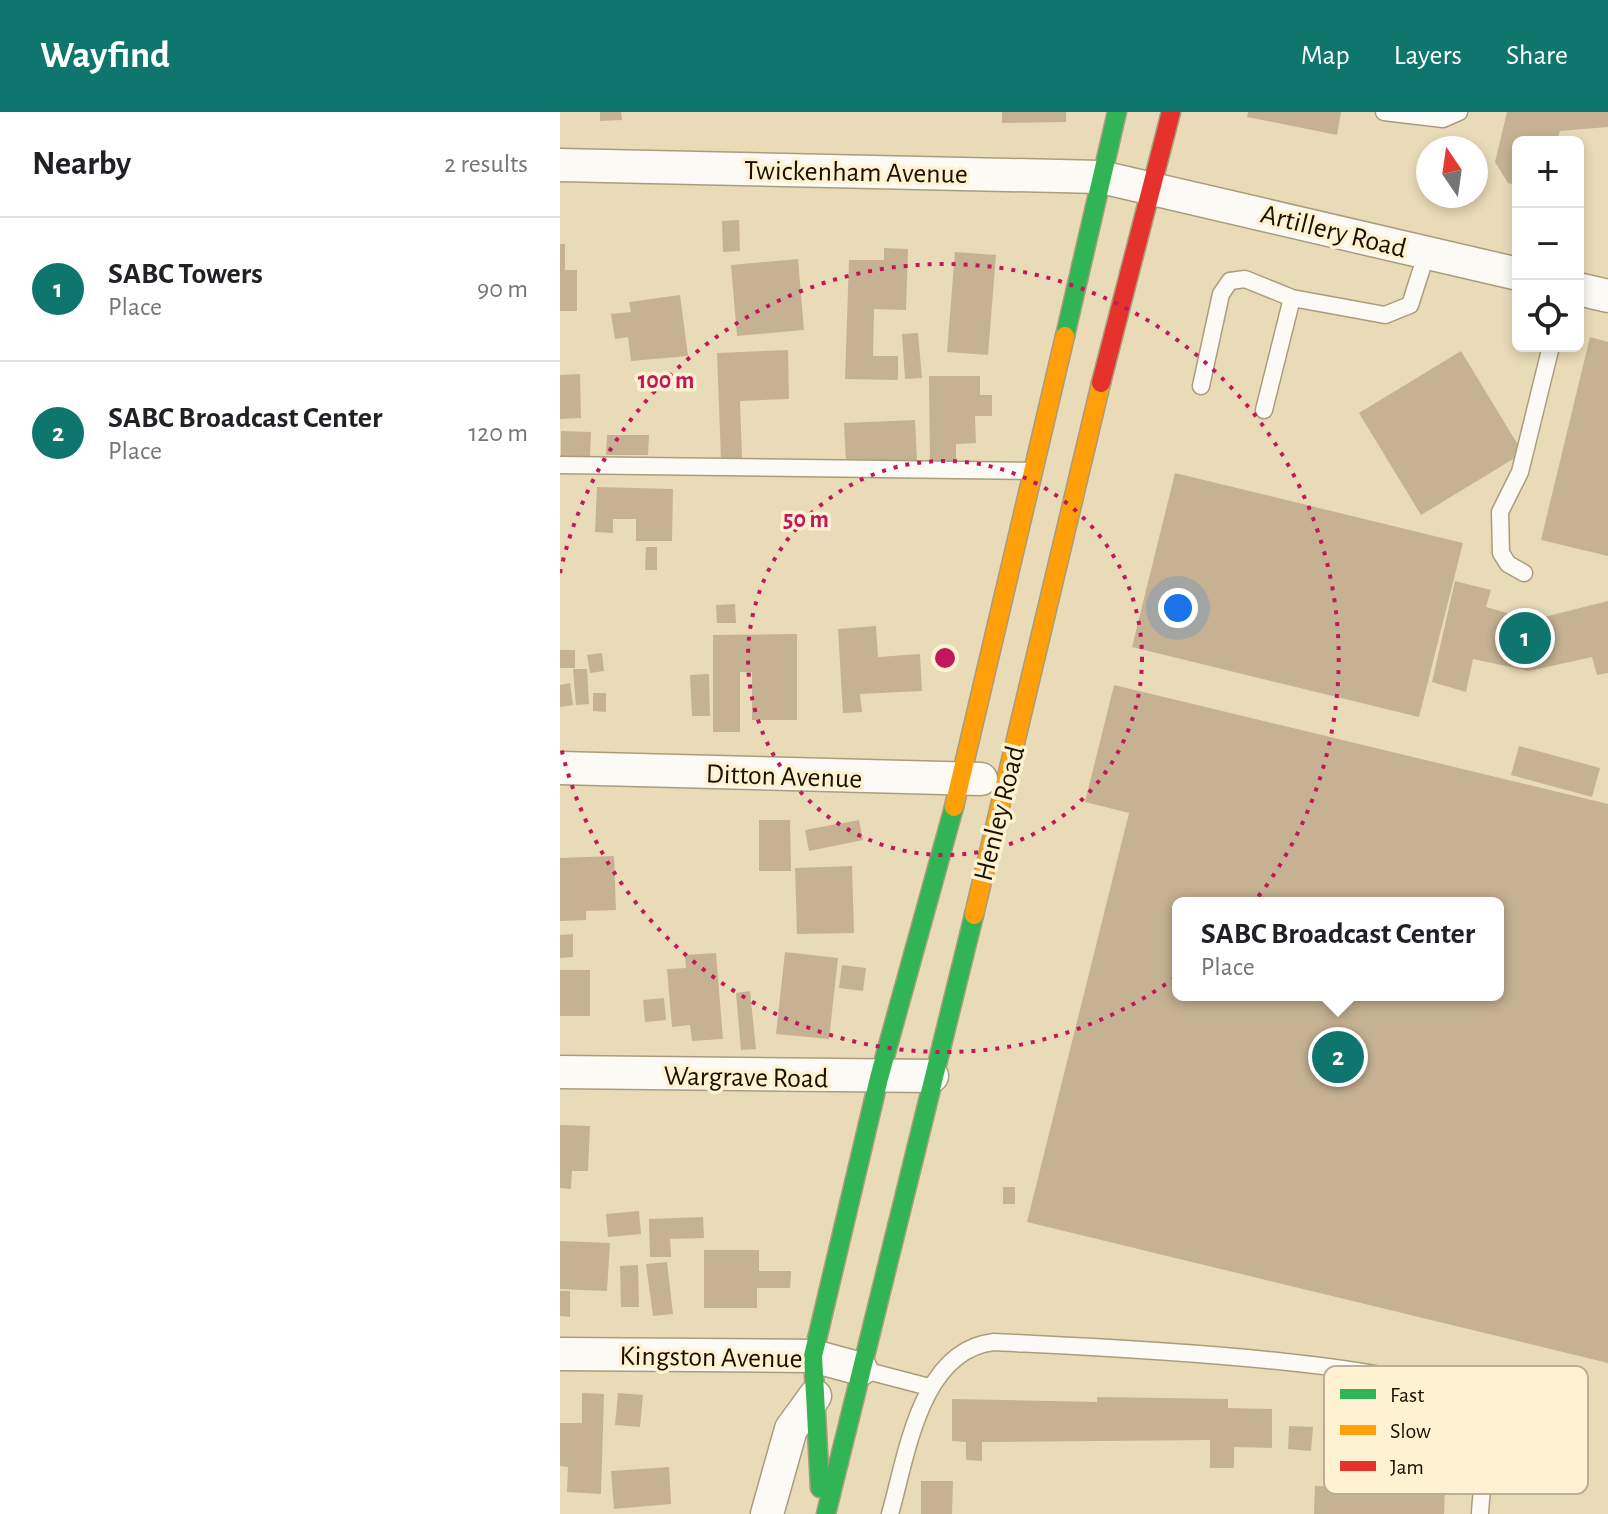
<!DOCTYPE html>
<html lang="en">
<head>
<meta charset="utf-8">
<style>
  :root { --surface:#fff; --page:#f6f6f6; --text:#202124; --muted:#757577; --line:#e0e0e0; --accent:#0f766e }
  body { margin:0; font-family:"Alegreya Sans",sans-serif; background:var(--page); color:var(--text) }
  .controls { position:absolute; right:24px; top:24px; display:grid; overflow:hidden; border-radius:12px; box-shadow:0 4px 12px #0003 }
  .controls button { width:72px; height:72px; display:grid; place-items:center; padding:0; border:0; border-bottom:2px solid var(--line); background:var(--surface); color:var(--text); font:40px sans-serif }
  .compass { position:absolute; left:856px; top:24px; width:72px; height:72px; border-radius:50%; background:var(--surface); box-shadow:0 4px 12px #0003; rotate:347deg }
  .you { position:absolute; left:618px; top:496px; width:28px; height:28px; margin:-20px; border:6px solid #fff; border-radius:50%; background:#1a73e8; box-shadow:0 0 0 12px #1a73e833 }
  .badge { display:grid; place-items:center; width:52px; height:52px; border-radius:50%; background:var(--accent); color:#fff; font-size:26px; font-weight:700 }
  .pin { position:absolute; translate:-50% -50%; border:4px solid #fff; box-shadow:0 2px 8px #0006 }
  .popup { position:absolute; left:612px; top:785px; width:332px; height:104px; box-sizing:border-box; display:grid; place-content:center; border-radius:12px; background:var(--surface); filter:drop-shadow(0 2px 6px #0005); font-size:26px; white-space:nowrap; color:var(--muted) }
  .popup b { font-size:30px; color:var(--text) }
  .popup::after { content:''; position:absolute; left:50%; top:100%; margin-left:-16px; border:16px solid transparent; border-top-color:var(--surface) }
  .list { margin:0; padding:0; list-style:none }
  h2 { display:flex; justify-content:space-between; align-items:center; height:104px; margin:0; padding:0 32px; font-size:34px }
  h2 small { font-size:26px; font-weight:400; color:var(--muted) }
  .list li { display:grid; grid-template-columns:52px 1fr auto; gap:24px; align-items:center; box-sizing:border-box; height:144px; padding:0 32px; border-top:2px solid var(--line) }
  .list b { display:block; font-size:30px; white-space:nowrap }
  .list p { margin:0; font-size:26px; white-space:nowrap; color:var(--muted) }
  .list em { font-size:26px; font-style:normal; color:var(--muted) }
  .icon { flex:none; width:44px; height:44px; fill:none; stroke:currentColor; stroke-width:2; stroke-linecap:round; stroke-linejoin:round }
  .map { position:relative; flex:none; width:1048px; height:1402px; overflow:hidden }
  header { display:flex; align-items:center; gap:48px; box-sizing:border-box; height:112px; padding:0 40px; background:var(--accent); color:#fff }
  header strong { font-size:38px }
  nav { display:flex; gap:44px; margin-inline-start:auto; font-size:28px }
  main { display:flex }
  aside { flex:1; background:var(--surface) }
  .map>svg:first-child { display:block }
  .building { fill:#c6b292; fill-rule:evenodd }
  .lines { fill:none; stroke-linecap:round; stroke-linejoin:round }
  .lane-casing { stroke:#a99d7d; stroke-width:19 }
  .street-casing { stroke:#a99d7d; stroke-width:35 }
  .fast-casing { stroke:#a99d7d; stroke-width:21 }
  .slow-casing { stroke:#a99d7d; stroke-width:21 }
  .jam-casing { stroke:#a99d7d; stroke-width:21 }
  .lane { stroke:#fcfaf4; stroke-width:16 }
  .street { stroke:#fcfaf4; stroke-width:32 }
  .fast { stroke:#30b455; stroke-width:18 }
  .slow { stroke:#ff9f0a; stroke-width:18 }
  .jam { stroke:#e5322d; stroke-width:18 }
  .ring { fill:none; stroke:#c2185b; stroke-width:4; stroke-dasharray:4 8 }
  .labels { text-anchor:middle; stroke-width:7; stroke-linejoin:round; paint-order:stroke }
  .street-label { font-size:28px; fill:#1a1100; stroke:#fff2d3 }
  .key { fill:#fff2d3; stroke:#baae94; stroke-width:2 }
  .key-label { font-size:22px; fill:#1a1100 }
  .centre { fill:#c2185b; stroke:#fff2d3; stroke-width:4 }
  .ring-label { font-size:24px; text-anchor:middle; font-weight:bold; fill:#c2185b; stroke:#fff2d3; stroke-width:7; stroke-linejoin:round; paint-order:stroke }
</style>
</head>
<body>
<header>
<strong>Wayfind</strong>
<nav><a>Map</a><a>Layers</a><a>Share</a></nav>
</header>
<main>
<aside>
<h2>Nearby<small>2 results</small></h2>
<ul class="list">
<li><span class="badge">1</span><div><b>SABC Towers</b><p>Place</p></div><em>90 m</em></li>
<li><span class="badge">2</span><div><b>SABC Broadcast Center</b><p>Place</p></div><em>120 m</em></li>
</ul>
</aside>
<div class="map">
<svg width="1048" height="1402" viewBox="0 0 1048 1402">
  <rect width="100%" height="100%" fill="#e9dbb8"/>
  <path class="building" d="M40,0H61L62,8L40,9Z
    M442,0H506V10L442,11Z
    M688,0H781L777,23L687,5Z
    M947,0H1048V15L1000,19L997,30H958V74L948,71L935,50Z
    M179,108L180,139L163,140L162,109Z
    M0,132H5V158H17V199H0Z
    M324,136L348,137L346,198L314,197L313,244H338V268L285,267L289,148H324Z
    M395,140L436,143L428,243L387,240Z
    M238,147L244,218L177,224L171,153Z
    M120,183L128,244L71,249L68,225L55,227L51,202L71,200L69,190Z
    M358,221L362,266L345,267L342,222Z
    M1030,225L1048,230V444L981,428Z
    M228,238L229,287L180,289L182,346L161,347L157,241Z
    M901,239L963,341L861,403L799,301Z
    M20,262L21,306L0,307V263Z
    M369,264H420V283H432V304H415L416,331L396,332V349H370Z
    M355,308L357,348L286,351L284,311Z
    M1,319L31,320L30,345L1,344Z
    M47,323H89L88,343H46Z
    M615,361L903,431L859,605L572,535Z
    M37,375L113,377L112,429H76V407H53V421L35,420Z
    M86,435H97V458H85Z
    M895,469L931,478L926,495L972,508L1048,489V561L1037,563L1032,545L969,559L913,547L906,580L872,570Z
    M175,492L176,511H157L156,493Z
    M316,514L318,545L360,542L362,579L300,582L302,600L283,601L278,517Z
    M237,522V608H192V560H180V620H153V523Z
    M0,538H15V556H0Z
    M42,541L44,559L30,561L27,543Z
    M13,557H27L29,592L16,593Z
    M149,562L150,604H132L130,563Z
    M10,571L13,593L0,595V573Z
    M554,573L1048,692V1251L467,1110L569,701L525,690ZM618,791H938V883H618Z
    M33,581H46V600L33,599Z
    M959,634L1040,656L1032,685L951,663Z
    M199,708H230L231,759H199Z
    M299,708L303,728L249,739L245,718Z
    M54,744L56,798L26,799V808L0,809V746Z
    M292,754L294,821L237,822L235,756Z
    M13,822V845L0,846V823Z
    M225,840L278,846L269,927L216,922Z
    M156,841L163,927L132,929L130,913L112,915L107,857L126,856L125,843Z
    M282,853L306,856L303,879L279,876Z
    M0,858H30V904H0Z
    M190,879L196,937L181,938L176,881Z
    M104,886L106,908L85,910L83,888Z
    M0,1013L30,1014L28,1059H12L11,1077L0,1076Z
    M443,1075H455V1092H443Z
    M79,1099L81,1122L48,1125L46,1102Z
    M143,1105L144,1126L110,1127L111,1145H90L89,1107Z
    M0,1129L50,1131L47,1179L0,1177Z
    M144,1138H199V1159H231L230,1176H197V1196H144Z
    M107,1150L113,1202L93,1204L86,1152Z
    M78,1153L79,1195H61L60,1154Z
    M0,1179H10V1205L0,1204Z
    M22,1281L44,1282L41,1382L7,1380L8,1355L0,1354V1311H22Z
    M58,1281L83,1283L80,1315L55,1313Z
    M537,1285L668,1287V1296L712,1297V1336L674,1335V1356H650V1328L422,1330V1349L406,1348V1330L392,1329V1287L537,1290Z
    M864,1286L888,1287V1327H863Z
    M729,1314L753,1315L751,1339L728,1337Z
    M109,1355L111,1392L54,1397L51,1359Z
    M361,1369H393L392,1402H361Z
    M755,1374L885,1377L884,1402H754Z"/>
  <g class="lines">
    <defs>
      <path id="lane" d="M824,0L883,7L899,0
        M641,274L661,182L670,169L685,167L732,186L825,203L850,193L867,140
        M704,298L732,186
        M0,353L472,359
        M964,461L948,452L941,441L940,400L960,360L991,234
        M304,1258L369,1275
        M330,1402C347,1343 360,1238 434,1230C503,1234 892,1247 918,1299C932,1327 921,1372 920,1402"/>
      <path id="street" d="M0,53L541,65L958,162
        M1018,177L1048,184
        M0,656L421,667
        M0,960L372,964
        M0,1242L253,1244L301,1257
        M207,1402L231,1317L255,1284"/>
      <path id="fast" d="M505,224L557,0
        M260,1376L253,1244L319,966L394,695
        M266,1402L414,803"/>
      <path id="slow" d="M394,695L505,224
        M414,803L541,271"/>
      <path id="jam" d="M541,271L611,0"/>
    </defs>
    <use href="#lane" class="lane-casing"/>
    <use href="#street" class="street-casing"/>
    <use href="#fast" class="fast-casing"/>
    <use href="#slow" class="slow-casing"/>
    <use href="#jam" class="jam-casing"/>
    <use href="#lane" class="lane"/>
    <use href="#street" class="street"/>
    <use href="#fast" class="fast"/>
    <use href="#slow" class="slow"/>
    <use href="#jam" class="jam"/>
  </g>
  <g class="ring">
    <circle cx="385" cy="546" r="197"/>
    <path d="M0 461A394 394 0 1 1 0 631"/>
  </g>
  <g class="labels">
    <g class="street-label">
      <text transform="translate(296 59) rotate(1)" y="10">Twickenham Avenue</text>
      <text transform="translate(774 118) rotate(14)" y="10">Artillery Road</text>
      <text transform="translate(224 663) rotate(2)" y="10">Ditton Avenue</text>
      <text transform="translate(438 701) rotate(-76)" y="10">Henley Road</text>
      <text transform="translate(186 964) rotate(1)" y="10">Wargrave Road</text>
      <text transform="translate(151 1244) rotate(1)" y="10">Kingston Avenue</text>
    </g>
  </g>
  <rect x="764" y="1254" width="264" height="128" rx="12" class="key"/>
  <rect x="780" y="1277" width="36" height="10" fill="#30b455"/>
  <rect x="780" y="1313" width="36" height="10" fill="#ff9f0a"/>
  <rect x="780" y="1349" width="36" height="10" fill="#e5322d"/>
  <g class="key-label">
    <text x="830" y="1290">Fast</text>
    <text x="830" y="1326">Slow</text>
    <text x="830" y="1362">Jam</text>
  </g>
  <circle cx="385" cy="546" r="12" class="centre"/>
  <g class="ring-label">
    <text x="106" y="276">100 m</text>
    <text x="246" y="415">50 m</text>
  </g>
</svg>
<div class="controls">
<button>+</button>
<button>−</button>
<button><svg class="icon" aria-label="locate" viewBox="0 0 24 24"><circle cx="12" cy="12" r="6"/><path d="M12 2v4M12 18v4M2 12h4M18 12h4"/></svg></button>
</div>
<svg class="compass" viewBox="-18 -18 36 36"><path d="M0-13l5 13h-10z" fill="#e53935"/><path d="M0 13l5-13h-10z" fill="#757577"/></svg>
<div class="you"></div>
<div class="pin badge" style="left:965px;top:526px">1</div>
<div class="pin badge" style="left:778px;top:945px">2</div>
<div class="popup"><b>SABC Broadcast Center</b>Place</div>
</div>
</main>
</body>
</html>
